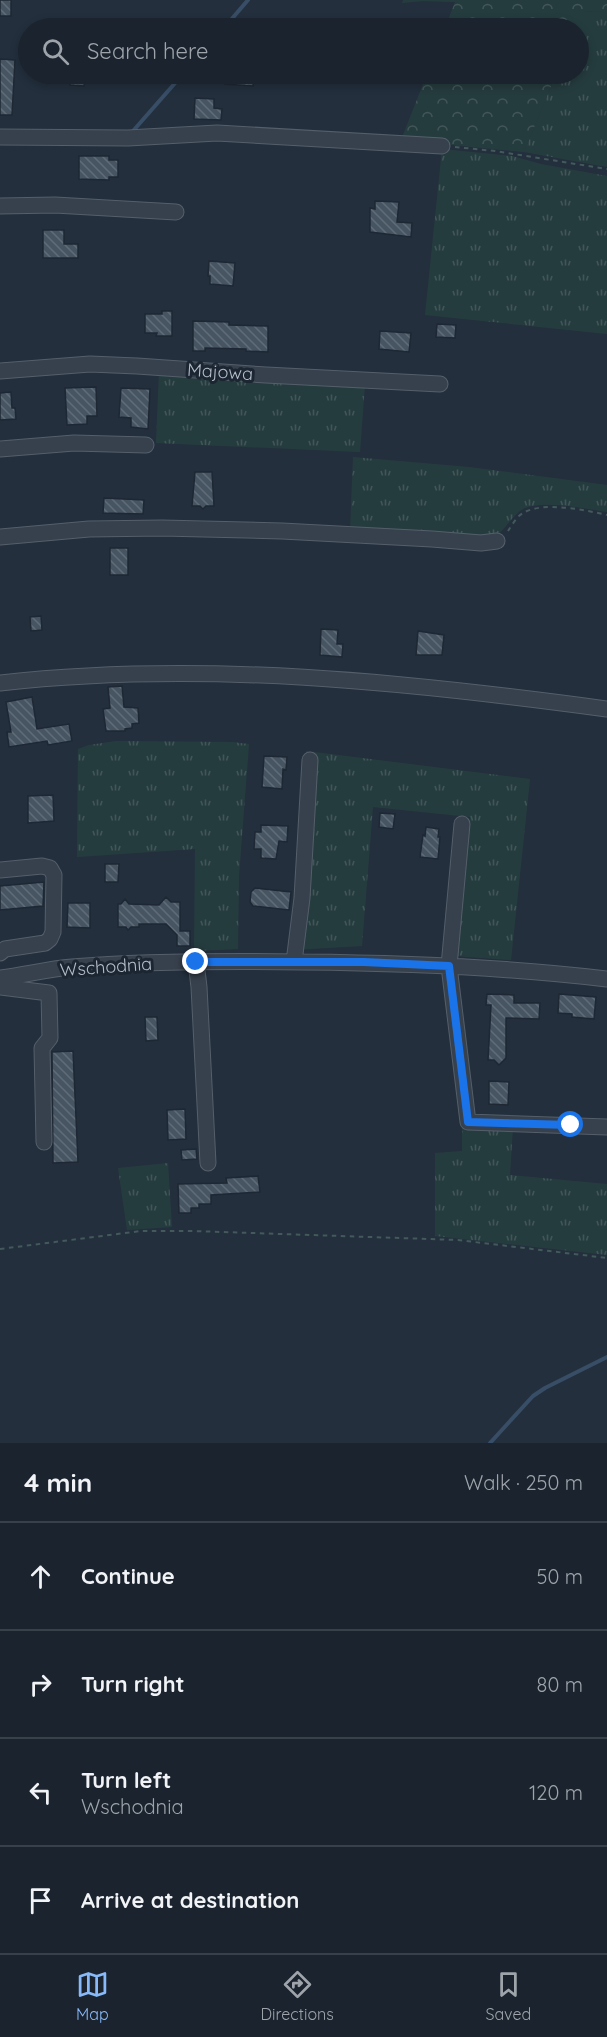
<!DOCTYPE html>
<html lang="en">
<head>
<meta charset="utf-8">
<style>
  :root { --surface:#1a232e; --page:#232b36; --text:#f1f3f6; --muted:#9fa4aa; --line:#38404a; --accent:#88b9f8 }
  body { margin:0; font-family:Quicksand,sans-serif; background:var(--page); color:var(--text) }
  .stop { position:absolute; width:18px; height:18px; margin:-14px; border:4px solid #1a73e8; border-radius:50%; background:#fff }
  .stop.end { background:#1a73e8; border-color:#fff; box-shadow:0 2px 6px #0008 }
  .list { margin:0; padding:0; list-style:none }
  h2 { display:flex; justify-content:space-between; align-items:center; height:78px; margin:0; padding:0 24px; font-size:26px }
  h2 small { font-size:20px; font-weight:400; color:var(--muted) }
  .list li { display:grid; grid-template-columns:39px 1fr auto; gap:18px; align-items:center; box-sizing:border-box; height:108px; padding:0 24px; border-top:2px solid var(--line) }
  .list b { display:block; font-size:22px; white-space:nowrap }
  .list p { margin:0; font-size:20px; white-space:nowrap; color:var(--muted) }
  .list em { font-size:20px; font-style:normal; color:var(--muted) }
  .icon { flex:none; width:33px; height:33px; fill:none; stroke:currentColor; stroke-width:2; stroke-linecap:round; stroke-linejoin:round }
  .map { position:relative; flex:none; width:607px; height:1443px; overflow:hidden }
  .search { position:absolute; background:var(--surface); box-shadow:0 3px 9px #0003; left:18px; right:18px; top:18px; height:66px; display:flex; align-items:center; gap:15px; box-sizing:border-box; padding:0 21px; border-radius:33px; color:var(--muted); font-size:22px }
  .sheet { height:510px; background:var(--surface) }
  nav { display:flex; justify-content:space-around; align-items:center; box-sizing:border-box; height:84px; border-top:2px solid var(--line); background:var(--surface); font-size:16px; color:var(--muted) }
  nav a { display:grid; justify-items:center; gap:3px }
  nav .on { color:var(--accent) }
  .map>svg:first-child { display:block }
  .grass { fill:url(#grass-tufts) }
  .forest { fill:url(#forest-crowns) }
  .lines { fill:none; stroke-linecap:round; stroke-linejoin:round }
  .stream { stroke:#384e66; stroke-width:4 }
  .building { fill:url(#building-back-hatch); stroke:#1e2834; stroke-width:1.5 }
  .minor-casing { stroke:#555f6b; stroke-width:17 }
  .path { stroke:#43595b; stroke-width:2; stroke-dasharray:4.5 4.5; stroke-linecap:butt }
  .minor { stroke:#37414d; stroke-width:15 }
  .route { stroke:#1a73e8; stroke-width:8 }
  .labels { text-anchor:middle; stroke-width:6; stroke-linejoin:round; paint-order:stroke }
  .street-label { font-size:18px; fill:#b3bcc8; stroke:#1c2632 }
</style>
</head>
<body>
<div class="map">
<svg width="607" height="1443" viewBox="0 0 607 1443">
  <defs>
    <pattern id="grass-tufts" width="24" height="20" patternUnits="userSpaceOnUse" patternTransform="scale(1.5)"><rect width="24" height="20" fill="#253c3e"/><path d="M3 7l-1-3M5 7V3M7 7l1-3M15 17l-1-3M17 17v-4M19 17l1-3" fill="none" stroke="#425658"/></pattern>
    <pattern id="forest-crowns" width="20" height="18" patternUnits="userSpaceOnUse" patternTransform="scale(1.5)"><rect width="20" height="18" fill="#253c3e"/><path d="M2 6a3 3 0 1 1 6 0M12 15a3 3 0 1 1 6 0" fill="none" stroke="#425658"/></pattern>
    <pattern id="building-back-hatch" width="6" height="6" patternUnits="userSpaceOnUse" patternTransform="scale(1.5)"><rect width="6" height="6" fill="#475563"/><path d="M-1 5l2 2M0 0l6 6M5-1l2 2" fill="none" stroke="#5f6c78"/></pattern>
  </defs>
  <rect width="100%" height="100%" fill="#232f3d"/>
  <path class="grass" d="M581,11L607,12V167L524,152L556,74H578V28H574Z
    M442,149L512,156L541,164L607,176V334L425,315Z
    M159,371L365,384L360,452L156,443Z
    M353,457L469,467L607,485V512C586,509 537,498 520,511C509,520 503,533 490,540L350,531Z
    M116,741L232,742L249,744L239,876L238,949L194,951L195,849L77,857L78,749L89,745Z
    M306,751L530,779L511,960L454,956L470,817L373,807L362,946L292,950Z
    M462,1124L513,1127L510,1175L607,1184V1255L435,1236V1153L462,1151Z
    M168,1163L172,1227L127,1230L118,1168Z"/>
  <path class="forest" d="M403,0H607V12L582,11L574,28H445L455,2L423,1L402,3Z
    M427,74H556L524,152L401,140Z"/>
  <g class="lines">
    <path class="stream" d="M224,28L248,0
      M133,131L183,74
      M490,1443L533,1396L545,1388L607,1357"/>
  </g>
  <path class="building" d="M0,0H11V16H0Z
    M0,59L15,60L12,115H0Z
    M70,74H85L84,86L70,85Z
    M226,74H254L253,86L225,84Z
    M195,98L214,99V108L222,109L221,120L194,119Z
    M79,156H109V160H118V177H109V180L79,179Z
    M375,201L399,202L397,222L412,223L411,237L370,232V208L375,209Z
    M43,230H64V244H78V258H43Z
    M209,261L235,263L233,286L210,284V276H208Z
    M162,311H172V336H156L157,333H145V314H162Z
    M193,321L229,322V325L268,326V352L246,351V349L205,348V351H193Z
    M437,324L456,325L455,338L436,337Z
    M380,331L411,333L409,352L379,349Z
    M96,387L97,416H87V424L67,425L65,388Z
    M121,388L150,389L148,429L131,427V418L119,417Z
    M11,392L12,408H15L16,419L0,420V393Z
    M195,472H212L214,506H206L203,509L200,506H192Z
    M104,498L144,500L143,514L103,513Z
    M110,548H128V575H110Z
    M41,616L42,630L31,631L30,617Z
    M321,629L338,630L337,644H343L342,657L320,655Z
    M418,631L444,635L442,655H416Z
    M122,686L124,707L138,708L139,723L132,724V728L125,729V731H106L103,709L110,708L108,687Z
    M32,697L37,729L69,724L72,741L48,745L47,741L9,747L7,732H11L6,702Z
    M264,756L287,757L286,770L283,769L282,789L262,787Z
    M53,795L54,821L28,823V796Z
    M380,813L395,814L393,829L379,827Z
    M261,825L288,826L287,842L279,841L276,859L261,858V849H254L255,832H261Z
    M426,827L439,829L438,837H440L438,859L420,857L423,835L425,836Z
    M105,864H119L118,882H105Z
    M44,882L43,906L0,910V886Z
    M255,888L291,892L289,910L253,906L250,902L251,892Z
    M166,897L171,902H180V931H190V946H177V935L166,924H139V927H131L128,930L126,927H118V904H121L125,899L129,904L159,905Z
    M68,903H90V928L67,927Z
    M487,994L514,995V1003H540L539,1019L506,1018V1058L499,1065L494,1060H488L491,1005H486Z
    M559,994L596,997L594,1019L572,1017V1014L558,1013Z
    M145,1017H157L158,1040L146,1041Z
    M73,1051L78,1162L53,1163L52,1052Z
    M489,1081L509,1082L508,1105L489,1104Z
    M185,1109L186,1139L168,1140L167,1110Z
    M196,1149L197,1159L182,1160L181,1150Z
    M258,1176L260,1192L211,1195V1204H199V1208H191V1213H179L178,1184L227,1183L226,1178Z"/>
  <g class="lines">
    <defs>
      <path id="minor" d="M0,137L128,138L217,133L442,146
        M0,206L55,205L176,212
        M0,371L90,364L137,366L266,375L440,384
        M0,449L74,443L146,445
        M0,537L89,529L162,528L282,531L432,539L481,543L497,541
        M0,683C202,660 407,682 607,709
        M462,824L449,966L468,1122L607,1127
        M0,870L42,866L50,868L54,875L53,932L50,939L45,943L5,949L0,953
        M196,962L199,987L208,1163
        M294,962L302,898L310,760
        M0,978C24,975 48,969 72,967C148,961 226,961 303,962C405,963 506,967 607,979
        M0,987L49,993L50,1038L42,1048L44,1142"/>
    </defs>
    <use href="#minor" class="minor-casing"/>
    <path class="path" d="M455,147L495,151L607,169
      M508,531C512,525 517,516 523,513C543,501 585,510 607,515
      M0,1249L141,1231H193L458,1240L607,1258"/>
    <use href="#minor" class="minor"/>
  </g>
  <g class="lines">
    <path class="route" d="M196,962H364L449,966L468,1122L571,1125"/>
  </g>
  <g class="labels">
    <g class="street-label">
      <text transform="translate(220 372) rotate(4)" y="6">Majowa</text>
      <text transform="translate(106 967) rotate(-4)" y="6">Wschodnia</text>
    </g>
  </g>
</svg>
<div class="stop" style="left:571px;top:1125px"></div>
<div class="stop end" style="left:196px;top:962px"></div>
<div class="search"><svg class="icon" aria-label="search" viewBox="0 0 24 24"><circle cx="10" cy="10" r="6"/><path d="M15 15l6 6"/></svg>Search here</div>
</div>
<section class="sheet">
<h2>4 min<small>Walk · 250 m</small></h2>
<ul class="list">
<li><svg class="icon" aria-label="ahead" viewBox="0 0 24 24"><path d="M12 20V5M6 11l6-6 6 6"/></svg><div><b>Continue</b></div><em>50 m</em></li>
<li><svg class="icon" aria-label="right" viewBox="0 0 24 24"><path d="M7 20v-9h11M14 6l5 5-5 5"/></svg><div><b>Turn right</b></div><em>80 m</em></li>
<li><svg class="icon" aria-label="left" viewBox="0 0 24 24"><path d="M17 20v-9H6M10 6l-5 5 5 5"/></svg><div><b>Turn left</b><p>Wschodnia</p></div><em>120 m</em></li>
<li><svg class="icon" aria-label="arrive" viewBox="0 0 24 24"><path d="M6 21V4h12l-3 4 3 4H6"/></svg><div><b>Arrive at destination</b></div></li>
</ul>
</section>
<nav>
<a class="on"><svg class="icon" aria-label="map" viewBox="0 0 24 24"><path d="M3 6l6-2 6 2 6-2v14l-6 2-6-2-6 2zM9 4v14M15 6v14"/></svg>Map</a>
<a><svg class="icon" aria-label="directions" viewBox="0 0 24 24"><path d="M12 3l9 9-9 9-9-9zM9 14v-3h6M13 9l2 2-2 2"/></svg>Directions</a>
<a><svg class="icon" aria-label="saved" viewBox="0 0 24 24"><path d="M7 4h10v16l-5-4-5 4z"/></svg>Saved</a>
</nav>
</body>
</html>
